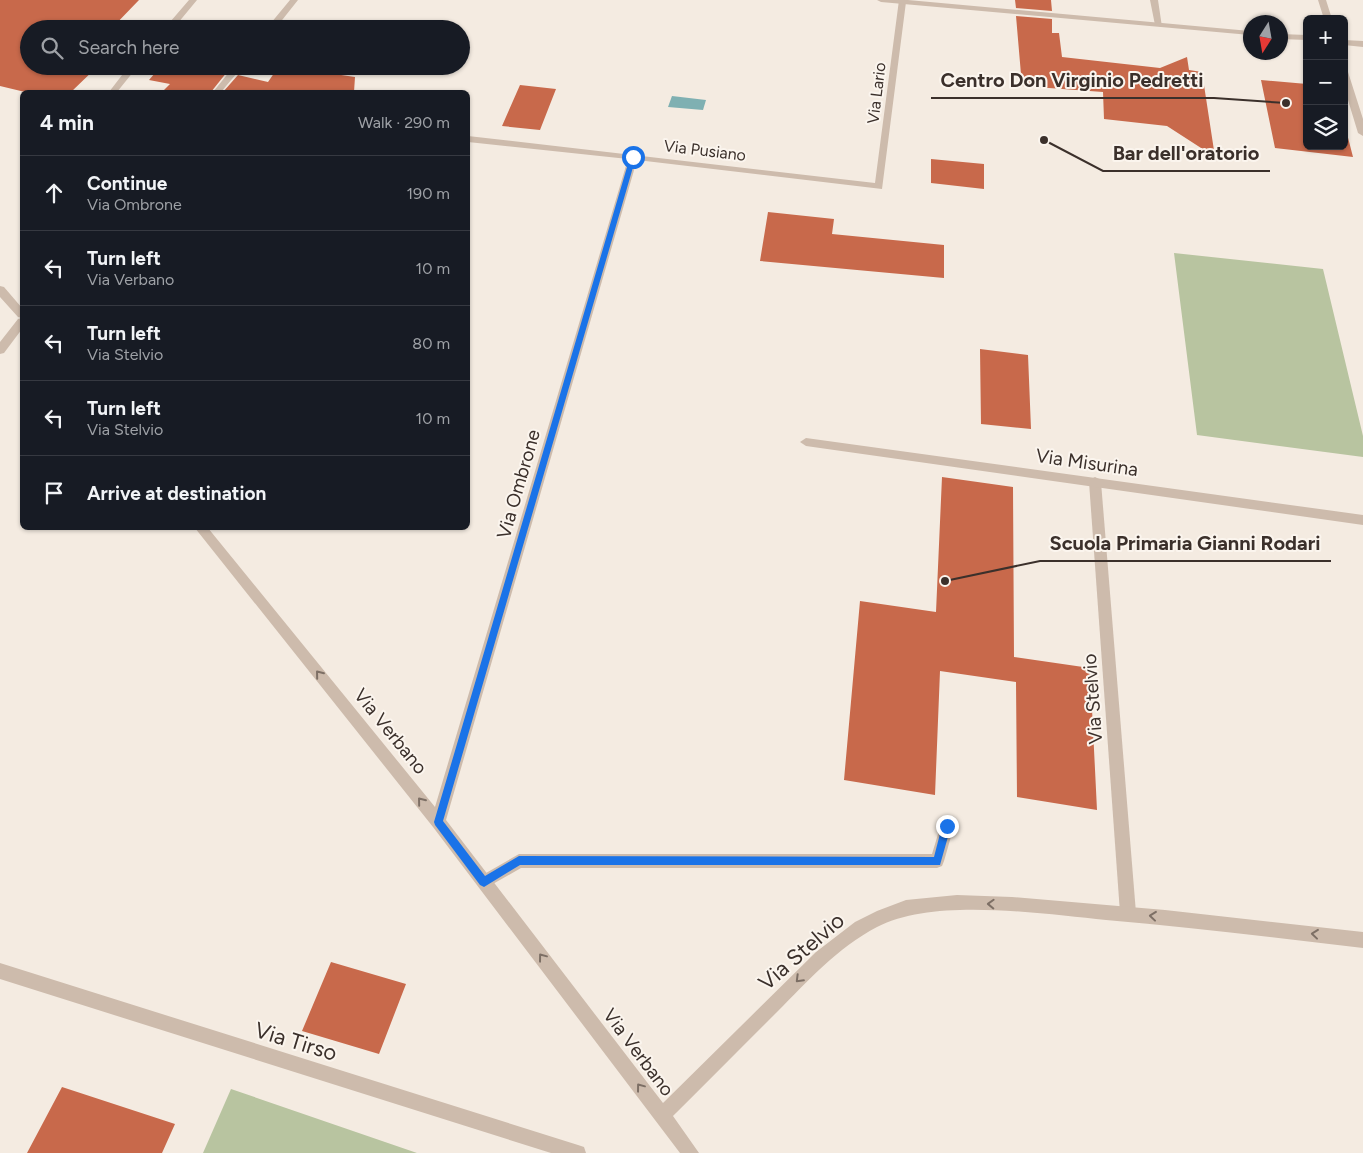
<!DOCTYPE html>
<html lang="en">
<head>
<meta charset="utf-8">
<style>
  :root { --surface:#171b24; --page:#20242c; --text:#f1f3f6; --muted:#9ea1a6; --line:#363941 }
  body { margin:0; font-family:Figtree,sans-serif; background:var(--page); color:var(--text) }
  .controls { position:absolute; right:15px; top:15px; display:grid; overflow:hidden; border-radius:8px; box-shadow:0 1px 4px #0004 }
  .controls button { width:45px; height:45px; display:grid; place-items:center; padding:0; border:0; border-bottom:1px solid var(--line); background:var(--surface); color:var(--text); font:25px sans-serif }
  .compass { position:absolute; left:1243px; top:15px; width:45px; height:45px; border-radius:50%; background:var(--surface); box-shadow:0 1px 4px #0004; rotate:191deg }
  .stop { position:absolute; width:15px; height:15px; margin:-11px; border:4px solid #1a73e8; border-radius:50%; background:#fff }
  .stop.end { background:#1a73e8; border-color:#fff; box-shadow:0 1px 5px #0008 }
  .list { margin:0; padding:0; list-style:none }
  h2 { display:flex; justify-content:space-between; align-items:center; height:65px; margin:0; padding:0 20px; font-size:21px }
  h2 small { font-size:16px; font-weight:400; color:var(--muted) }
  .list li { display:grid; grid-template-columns:32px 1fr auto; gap:15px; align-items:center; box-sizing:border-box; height:75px; padding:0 20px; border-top:1px solid var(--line) }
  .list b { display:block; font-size:19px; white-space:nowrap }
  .list p { margin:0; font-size:16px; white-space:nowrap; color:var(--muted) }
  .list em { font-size:16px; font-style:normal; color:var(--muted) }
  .icon { flex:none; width:28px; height:28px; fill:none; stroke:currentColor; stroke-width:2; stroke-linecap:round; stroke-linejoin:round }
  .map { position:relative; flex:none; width:1363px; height:1153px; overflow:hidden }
  .search { position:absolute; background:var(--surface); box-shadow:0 1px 4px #0004; left:20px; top:20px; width:450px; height:55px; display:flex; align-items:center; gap:12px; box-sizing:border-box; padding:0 18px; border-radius:28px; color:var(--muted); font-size:19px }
  .panel { position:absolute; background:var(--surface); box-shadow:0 1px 4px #0004; left:20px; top:90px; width:450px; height:440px; border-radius:8px }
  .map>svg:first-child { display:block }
  .green { fill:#b8c4a0 }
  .water { fill:#7fb0b2 }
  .building { fill:#c8694b }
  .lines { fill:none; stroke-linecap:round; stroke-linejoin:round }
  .service { fill:#cdbbac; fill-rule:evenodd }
  .pedestrian { fill:#cdbbac; fill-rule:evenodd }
  .minor { fill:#cdbbac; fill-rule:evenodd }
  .tertiary { fill:#cdbbac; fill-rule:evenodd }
  .oneway { stroke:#7d6f65 }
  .route { fill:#1a73e8 }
  .labels { text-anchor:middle; stroke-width:4; stroke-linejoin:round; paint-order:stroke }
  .far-street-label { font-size:16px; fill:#3b302b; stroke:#fbf5ee }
  .street-label { font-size:19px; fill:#3b302b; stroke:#fbf5ee }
  .near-street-label { font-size:22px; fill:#3b302b; stroke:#fbf5ee }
  .leader { fill:none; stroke:#3b302b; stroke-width:2 }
  .callout-dot { fill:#3b302b; stroke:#fbf5ee; stroke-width:2 }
  .callout-label { font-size:20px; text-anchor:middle; font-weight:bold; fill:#3b302b; stroke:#fbf5ee; stroke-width:4; stroke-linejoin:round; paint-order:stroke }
</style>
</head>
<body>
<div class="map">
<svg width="1363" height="1153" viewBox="0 0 1363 1153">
  <rect width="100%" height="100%" fill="#f4ebe1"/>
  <path class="green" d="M1174,253L1323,269L1363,436V457L1197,435Z
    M231,1089L417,1153H203Z"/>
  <path class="water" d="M672,96L706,100L703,110L668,107Z"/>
  <path class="building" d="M0,0H139L111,29H29V66H98L71,92H25L0,86Z
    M1015,0H1051L1052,11L1016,8Z
    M1016,16L1052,19V33H1059L1062,57L1160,68L1187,57L1189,70L1202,72L1215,157L1167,126L1104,119L1103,92L1022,86Z
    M161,66H205L204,68L227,72L211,92H162L170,84L149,80Z
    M279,66L355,77L354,92H223L238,75L268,82Z
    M1261,80L1307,84V146H1344V122L1353,157L1275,148Z
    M520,85L556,89L540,130L502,126Z
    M931,159L984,164V189L931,183Z
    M768,212L834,219L832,234L944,245V278L760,261Z
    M980,349L1028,355L1031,429L981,424Z
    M942,477L1013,487L1014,657L1090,668L1097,810L1017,797L1016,682L940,671L935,795L844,780L860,601L936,612Z
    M331,962L406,984L379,1054L302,1031Z
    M62,1087L175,1124L162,1153H27Z"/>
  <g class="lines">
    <path class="service" d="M947,819L952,821L954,826L944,861L942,866L937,868H521L484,889L479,887L477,882L479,877L519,854H932L942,821Z"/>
    <path class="pedestrian" d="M1095,477L1099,479L1101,482L1136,913L1133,918L1128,921L1123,918L1120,913L1089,482L1091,479Z"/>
    <path class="minor" d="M189,0H197L173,29H164Z
      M290,0H298L275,29H266Z
      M899,0L906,2L882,189L637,160L446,820L663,1103L816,952L855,922L877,911L906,900L957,895L1012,897L1165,910L1363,932V948C1277,938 1191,927 1106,920C1041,914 935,897 877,927C837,948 808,981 777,1012C742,1047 708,1081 673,1116L699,1153H680L433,827L195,528H208L435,807L628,159L468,142V136L875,183Z
      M1150,0H1158L1162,27L1155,25Z
      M1318,0H1326L1332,19H1324Z
      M129,66H138L117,92H109Z
      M234,66H243L221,92H213Z
      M1344,69L1348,72L1363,119V136L1358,133L1344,87Z
      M0,286L4,287L22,308V318L18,317L0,297Z
      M22,318V329L4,353L0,354V342L18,319Z
      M806,438L1363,515V525L806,446L800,442Z
      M0,963L578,1145L584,1147L586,1153H551L0,979Z"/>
    <path class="tertiary" d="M877,0H908L1250,31V35L881,2Z
      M1280,34L1307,35V40L1280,39Z
      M1344,40L1363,41V47L1344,45Z"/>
  </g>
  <defs><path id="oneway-chevron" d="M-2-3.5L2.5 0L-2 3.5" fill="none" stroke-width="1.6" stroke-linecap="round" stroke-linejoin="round" transform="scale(1.25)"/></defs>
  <g class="oneway">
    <use href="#oneway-chevron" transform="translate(319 674) rotate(-129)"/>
    <use href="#oneway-chevron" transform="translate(421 801) rotate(-129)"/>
    <use href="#oneway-chevron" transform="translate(991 904) rotate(-178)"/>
    <use href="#oneway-chevron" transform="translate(1153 916) rotate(-174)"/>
    <use href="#oneway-chevron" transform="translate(1315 934) rotate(-174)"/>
    <use href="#oneway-chevron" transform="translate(542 957) rotate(-127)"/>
    <use href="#oneway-chevron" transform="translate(799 979) rotate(135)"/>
    <use href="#oneway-chevron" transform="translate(640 1087) rotate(-127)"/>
  </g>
  <path class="route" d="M633,155L636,157L443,821L485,876L519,856L934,857L942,826L947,821L951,826L940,865H520L484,887L480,885L435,825L434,822L630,157Z"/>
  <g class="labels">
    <g class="far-street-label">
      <text transform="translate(876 93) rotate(-83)" y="6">Via Lario</text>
      <text transform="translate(705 150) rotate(7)" y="6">Via Pusiano</text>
    </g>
    <g class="street-label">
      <text transform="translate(1087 462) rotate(8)" y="7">Via Misurina</text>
      <text transform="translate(518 484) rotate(-74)" y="7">Via Ombrone</text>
      <text transform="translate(1092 699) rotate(-94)" y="7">Via Stelvio</text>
      <text transform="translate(391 731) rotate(51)" y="7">Via Verbano</text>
      <text transform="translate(639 1052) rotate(53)" y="7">Via Verbano</text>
    </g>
    <g class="near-street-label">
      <text transform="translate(801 951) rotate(-41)" y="8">Via Stelvio</text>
      <text transform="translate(296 1041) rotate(17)" y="8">Via Tirso</text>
    </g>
  </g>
  <path class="leader" d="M1286 103L1214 98H931M1044 140L1103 171H1270M945 581L1040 561H1331"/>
  <g class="callout-dot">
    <circle cx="1286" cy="103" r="5"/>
    <circle cx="1044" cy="140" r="5"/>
    <circle cx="945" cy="581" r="5"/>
  </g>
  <g class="callout-label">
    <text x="1072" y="87">Centro Don Virginio Pedretti</text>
    <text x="1186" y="160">Bar dell'oratorio</text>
    <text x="1185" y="550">Scuola Primaria Gianni Rodari</text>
  </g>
</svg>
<div class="controls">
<button>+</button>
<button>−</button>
<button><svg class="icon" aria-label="layers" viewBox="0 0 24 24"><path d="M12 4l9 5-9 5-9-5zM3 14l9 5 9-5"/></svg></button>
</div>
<svg class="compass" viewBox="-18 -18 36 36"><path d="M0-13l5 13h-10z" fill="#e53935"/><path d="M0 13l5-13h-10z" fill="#9ea1a6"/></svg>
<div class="stop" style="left:633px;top:157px"></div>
<div class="stop end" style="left:947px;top:826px"></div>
<div class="search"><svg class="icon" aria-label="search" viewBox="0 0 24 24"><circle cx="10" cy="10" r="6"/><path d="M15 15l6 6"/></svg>Search here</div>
<section class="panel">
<h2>4 min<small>Walk · 290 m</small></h2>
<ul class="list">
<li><svg class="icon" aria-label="ahead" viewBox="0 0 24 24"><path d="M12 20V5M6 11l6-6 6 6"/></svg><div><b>Continue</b><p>Via Ombrone</p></div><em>190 m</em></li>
<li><svg class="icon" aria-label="left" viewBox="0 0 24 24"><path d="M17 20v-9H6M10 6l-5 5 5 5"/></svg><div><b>Turn left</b><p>Via Verbano</p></div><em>10 m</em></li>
<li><svg class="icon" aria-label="left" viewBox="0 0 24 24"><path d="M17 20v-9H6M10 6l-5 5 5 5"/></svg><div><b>Turn left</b><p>Via Stelvio</p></div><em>80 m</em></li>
<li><svg class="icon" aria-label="left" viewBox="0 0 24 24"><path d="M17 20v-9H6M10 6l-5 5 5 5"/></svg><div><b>Turn left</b><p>Via Stelvio</p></div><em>10 m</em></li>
<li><svg class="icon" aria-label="arrive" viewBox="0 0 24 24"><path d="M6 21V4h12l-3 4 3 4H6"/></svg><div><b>Arrive at destination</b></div></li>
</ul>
</section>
</div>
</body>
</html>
